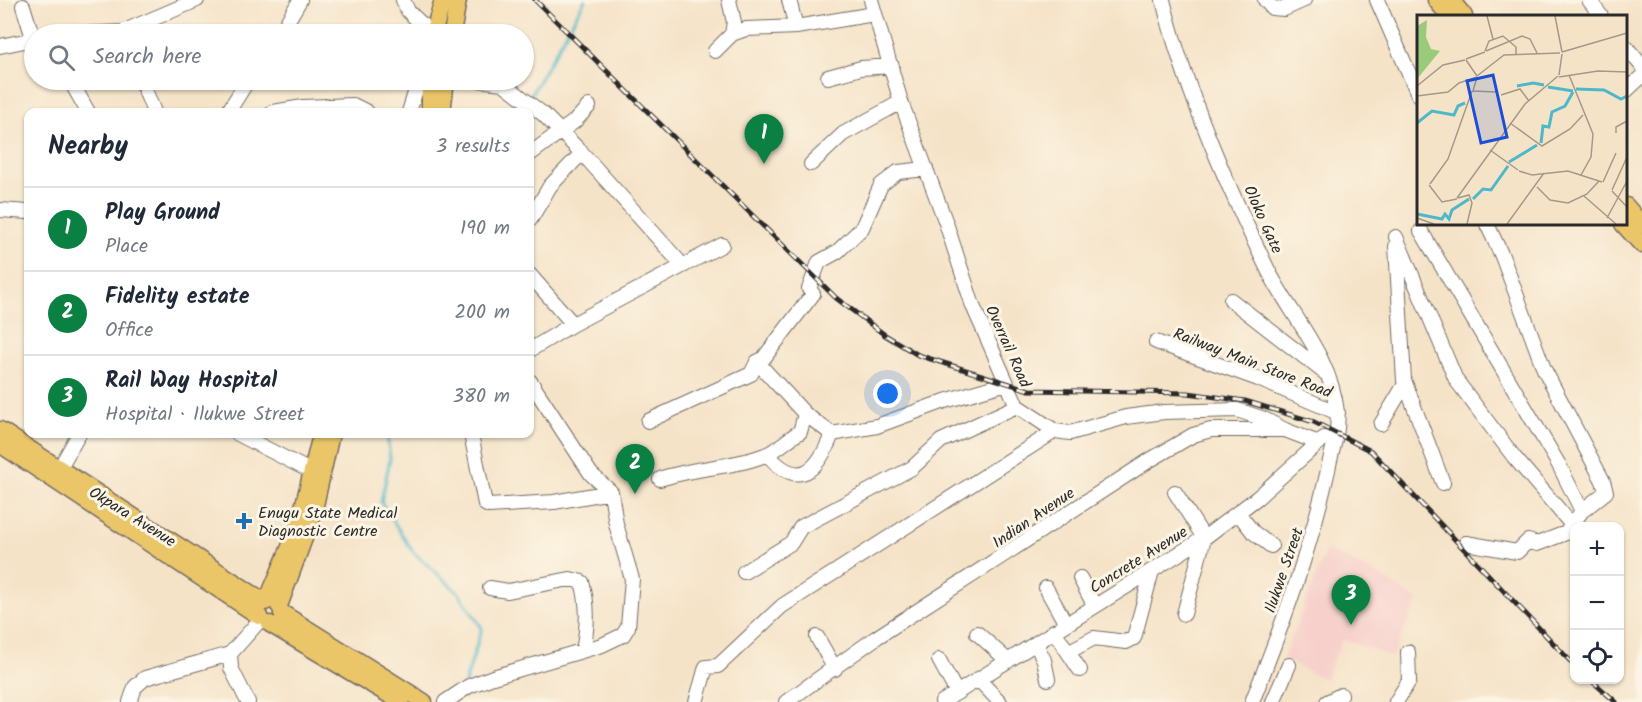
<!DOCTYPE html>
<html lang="en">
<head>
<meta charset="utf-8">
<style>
  :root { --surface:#fff; --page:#f6f6f7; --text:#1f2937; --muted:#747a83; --line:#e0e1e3; --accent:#0b8043 }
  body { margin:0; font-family:Kalam,sans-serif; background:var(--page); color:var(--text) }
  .controls { position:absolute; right:18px; bottom:18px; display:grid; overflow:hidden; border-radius:12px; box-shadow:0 2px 4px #0004 }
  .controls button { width:54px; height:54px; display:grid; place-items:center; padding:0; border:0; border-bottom:2px solid var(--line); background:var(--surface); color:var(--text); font:30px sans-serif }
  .you { position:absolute; left:888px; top:394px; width:21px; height:21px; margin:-15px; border:4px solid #fff; border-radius:50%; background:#1a73e8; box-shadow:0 0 0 9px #1a73e833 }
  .badge { display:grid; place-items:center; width:39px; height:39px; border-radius:50%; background:var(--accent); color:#fff; font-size:20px; font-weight:700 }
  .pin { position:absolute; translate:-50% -50px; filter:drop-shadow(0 2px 3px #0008) }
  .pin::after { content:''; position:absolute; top:32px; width:21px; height:18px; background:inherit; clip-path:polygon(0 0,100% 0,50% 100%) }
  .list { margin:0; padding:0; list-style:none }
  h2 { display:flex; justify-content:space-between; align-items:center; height:78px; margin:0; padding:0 24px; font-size:26px }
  h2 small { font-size:20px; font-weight:400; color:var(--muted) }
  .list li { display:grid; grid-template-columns:39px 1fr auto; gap:18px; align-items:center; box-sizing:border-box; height:84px; padding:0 24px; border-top:2px solid var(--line) }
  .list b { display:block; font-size:22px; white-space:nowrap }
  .list p { margin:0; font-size:20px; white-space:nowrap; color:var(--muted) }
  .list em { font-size:20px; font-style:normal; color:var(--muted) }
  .icon { flex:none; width:33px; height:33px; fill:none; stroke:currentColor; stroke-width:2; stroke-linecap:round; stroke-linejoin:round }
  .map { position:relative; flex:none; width:1642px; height:702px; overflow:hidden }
  .search { position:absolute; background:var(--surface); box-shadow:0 2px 4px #0004; left:24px; top:24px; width:510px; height:66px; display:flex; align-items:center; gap:15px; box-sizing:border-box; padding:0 21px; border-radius:33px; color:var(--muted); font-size:22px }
  .panel { position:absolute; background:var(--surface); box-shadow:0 2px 4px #0004; left:24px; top:108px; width:510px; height:330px; border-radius:12px }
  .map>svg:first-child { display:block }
  .built { fill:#f7d0cb }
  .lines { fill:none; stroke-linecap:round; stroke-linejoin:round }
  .stream { stroke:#4db8c9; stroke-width:3 }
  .minor-casing { stroke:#726b62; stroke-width:16 }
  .major-casing { stroke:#726b62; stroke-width:19 }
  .minor { stroke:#fff; stroke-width:14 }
  .major { stroke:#ebc669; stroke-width:16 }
  .rail-casing { stroke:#2b2b2b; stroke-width:5 }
  .rail { stroke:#fcf5e5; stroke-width:3; stroke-dasharray:9; stroke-linecap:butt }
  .poi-dot { fill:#1f6fb2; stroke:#fcf5e5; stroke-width:2 }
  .labels { text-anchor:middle; stroke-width:6; stroke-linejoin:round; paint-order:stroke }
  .street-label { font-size:16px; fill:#2b2b2b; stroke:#fcf5e5 }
  .poi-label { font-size:16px; fill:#2b2b2b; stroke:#fcf5e5; text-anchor:start }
  .inset-river { fill:none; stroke:#4db8c9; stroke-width:3 }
  .inset-road { fill:none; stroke:#a49989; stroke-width:1.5 }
  .view { fill:#1d4ed8; fill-opacity:0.15; stroke:#1d4ed8; stroke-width:3 }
  .inset-edge { fill:none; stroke:#2b2b2b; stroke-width:3 }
</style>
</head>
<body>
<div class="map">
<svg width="1642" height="702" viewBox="0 0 1642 702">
  <rect width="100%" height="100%" fill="#fcf5e5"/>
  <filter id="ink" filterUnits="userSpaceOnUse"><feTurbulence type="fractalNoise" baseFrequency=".0167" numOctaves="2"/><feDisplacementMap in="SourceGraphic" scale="12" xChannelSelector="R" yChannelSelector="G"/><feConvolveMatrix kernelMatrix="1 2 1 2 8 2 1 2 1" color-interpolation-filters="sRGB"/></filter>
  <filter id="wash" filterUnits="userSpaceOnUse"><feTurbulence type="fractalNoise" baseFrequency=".008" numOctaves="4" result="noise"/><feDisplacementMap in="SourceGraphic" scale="24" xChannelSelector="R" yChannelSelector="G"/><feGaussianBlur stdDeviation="1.35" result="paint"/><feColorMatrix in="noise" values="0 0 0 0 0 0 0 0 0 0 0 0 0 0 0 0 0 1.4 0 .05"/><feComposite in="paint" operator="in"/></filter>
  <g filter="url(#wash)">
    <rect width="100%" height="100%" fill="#f5e3c8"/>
    <path class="built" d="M1326,550L1372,571L1418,600L1392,657L1343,639L1325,679L1283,659Z"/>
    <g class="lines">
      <path class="stream" d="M529,98L585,0
        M387,434L390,459L381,502L413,552L459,593L482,628L465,683"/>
    </g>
  </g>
  <g filter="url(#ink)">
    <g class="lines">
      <defs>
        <path id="minor" d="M403,0L408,11L432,34
          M729,0L734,22L732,34
          M789,0L796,27
          M871,0L901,102L946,223L973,306L1017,406L1055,431L1070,433L1126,417L1164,412L1237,410L1264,419L1285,430
          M1163,0C1184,86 1229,190 1268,270C1292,317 1331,357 1337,412C1340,430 1331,452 1328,470C1310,551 1282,626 1252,702
          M1265,0L1272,8L1284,9L1304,0
          M1377,0L1418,94
          M1589,0L1601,16
          M23,6L34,41
          M80,34L122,32L197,0
          M280,34L300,0
          M0,46L34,39
          M1626,47L1642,66
          M715,51L732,34L746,29L796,27L874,14
          M828,77L861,68L892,66
          M70,80L88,112
          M141,80L154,112
          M479,80L503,83
          M499,80L543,114L582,153L683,266
          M1626,91L1642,76
          M228,112L248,80
          M273,112L303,107L353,105L367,112
          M409,112L419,80
          M530,154L575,121L589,106
          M811,164L843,134L901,102
          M0,210L28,212
          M530,220L550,186L582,153
          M1421,231L1559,465L1582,511
          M1396,237L1456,380L1514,457L1572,525
          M1396,246L1404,380L1443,483
          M530,275L573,324
          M1231,300L1325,373
          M1156,342L1258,379L1338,413
          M530,350L573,324L722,245
          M757,362L805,414L832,434L877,426L945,401L1007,383
          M648,421L751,374L757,362L763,359L813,294L809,289L819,262L837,252L862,228L881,185L898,172L926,169
          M1381,424L1405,384
          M238,434L312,472
          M471,434L485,504L489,506L554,502L611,492
          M768,455C799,490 818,471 832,434
          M59,469L79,434
          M660,479C694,467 733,468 765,455C777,451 788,438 800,432L805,414
          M1175,492L1204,538L1184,614
          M1238,513L1253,532L1271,546
          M1466,543L1517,552L1528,541L1537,544L1566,533L1582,511L1606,492L1603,481L1544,369L1502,256L1487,224
          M744,572L791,543L801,527L912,468L941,441L1017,406
          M1080,578L1094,605
          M490,588L508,591L570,579L582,582C589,605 588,626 583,650
          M1046,588L1066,624
          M1054,631L1080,670
          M977,633L1008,661
          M817,637L835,669
          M1036,644L1044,660L1048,679
          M1068,652L1094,638L1126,642L1134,638L1152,571
          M939,660L957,693
          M978,679L1000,702
          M130,702L135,687L145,678L230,654
          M248,702L231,668L230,654L261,619
          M445,702L469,686L493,677L602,645L623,635L628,627L632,579L616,524L611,492L591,474L530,381
          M696,702L706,667L718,666L782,606L1055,431
          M786,702L877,637L1150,460L1193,435L1211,430H1285L1319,443
          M942,702L1204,538L1257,498L1324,438
          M1273,702L1289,665
          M1327,702L1341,695
          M1396,702L1409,681L1408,652"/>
        <path id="major" d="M1436,0L1449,16
          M1451,0L1464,16
          M433,34L443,0
          M452,34L458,0
          M430,112V80
          M442,112L446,80
          M1626,206L1642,225
          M1623,224L1642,245
          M0,430L265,602
          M0,444L259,616
          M267,601L298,528L319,443
          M279,606L313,514L331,434
          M282,613L424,702
          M270,624L401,702"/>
      </defs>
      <use href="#minor" class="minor-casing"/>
      <use href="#major" class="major-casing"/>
      <use href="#minor" class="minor"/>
      <use href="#major" class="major"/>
      <defs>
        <path id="rail" d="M535,0L836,298L885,335L918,355L1029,390L1188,393L1245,401L1314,422L1371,451L1574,665
          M1591,680L1616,702"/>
      </defs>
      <use href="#rail" class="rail-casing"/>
      <use href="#rail" class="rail"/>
    </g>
  </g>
  <path class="poi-dot" d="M241 512h6v6h6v6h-6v6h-6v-6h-6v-6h6z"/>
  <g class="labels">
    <g class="street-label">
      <text transform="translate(1264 219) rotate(66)" y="6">Oloko Gate</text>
      <text transform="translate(1009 346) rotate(66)" y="6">Overrail Road</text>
      <text transform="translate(1253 362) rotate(21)" y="6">Railway Main Store Road</text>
      <text transform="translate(133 516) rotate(32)" y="6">Okpara Avenue</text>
      <text transform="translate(1033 517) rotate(-34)" y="6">Indian Avenue</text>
      <text transform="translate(1138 559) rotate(-32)" y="6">Concrete Avenue</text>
      <text transform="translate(1283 570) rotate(-71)" y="6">Ilukwe Street</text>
    </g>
    <g class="poi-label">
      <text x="258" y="518">Enugu State Medical<tspan x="258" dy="18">Diagnostic Centre</tspan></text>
    </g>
  </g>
  <g transform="translate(1417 15)">
    <rect width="210" height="210" fill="#f5e3c8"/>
    <path d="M10,5L9,22L14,34L23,36L0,64V11Z" fill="#99cb7b"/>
    <path class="inset-river" d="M100,71L116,68L127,70M131,72L156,76M159,74L187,75L204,84L210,81M0,108L15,96L37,100L41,91L48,88M124,128L126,111L132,112L135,97L148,91L156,77M92,147L120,130M56,184L66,174L74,175L91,151M0,199L25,204L28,199L32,204L35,195L52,184"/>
    <path class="inset-road" d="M70,1L76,24M138,1L145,37M68,36L72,26L86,21L99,32V39M69,36L105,21L113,24L120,38M145,37L210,18M49,44L68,37M49,45L60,61M142,60L145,39M152,60L176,119M60,61L87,40L143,38M60,62L56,76L80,77M142,62L181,56L210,57M0,71L26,50L48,45M84,80L103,74L112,86M0,81L31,77L42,68L60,62M93,108L125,131L153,114L166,100M199,118V112L210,106M73,135L101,155M102,156L115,160L151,156L185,167M164,160L174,142L176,119M186,167L199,138M13,169L31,144L55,76M12,170L25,187L40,184M120,172L133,185L151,188L170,179L182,166M195,175L210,142M195,176L210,192M167,181L199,209M40,183L108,89L141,61M41,183L52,180L55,188L50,209M0,203L17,209M190,203L210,166M90,209L127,158"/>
    <path class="view" d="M76,60L90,122L64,128L50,66Z"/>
    <rect width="210" height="210" class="inset-edge"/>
  </g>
</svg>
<div class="controls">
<button>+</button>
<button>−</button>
<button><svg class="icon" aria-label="locate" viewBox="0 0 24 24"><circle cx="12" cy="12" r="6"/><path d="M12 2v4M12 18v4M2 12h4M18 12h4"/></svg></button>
</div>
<div class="you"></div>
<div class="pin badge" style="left:764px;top:164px">1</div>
<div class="pin badge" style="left:635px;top:494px">2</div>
<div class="pin badge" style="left:1351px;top:625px">3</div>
<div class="search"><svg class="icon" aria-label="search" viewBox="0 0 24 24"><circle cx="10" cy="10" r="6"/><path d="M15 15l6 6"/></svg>Search here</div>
<section class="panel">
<h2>Nearby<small>3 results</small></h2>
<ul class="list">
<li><span class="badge">1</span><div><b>Play Ground</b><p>Place</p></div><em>190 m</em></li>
<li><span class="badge">2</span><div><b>Fidelity estate</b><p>Office</p></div><em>200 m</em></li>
<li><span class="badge">3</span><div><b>Rail Way Hospital</b><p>Hospital · Ilukwe Street</p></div><em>380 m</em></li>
</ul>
</section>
</div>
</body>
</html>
